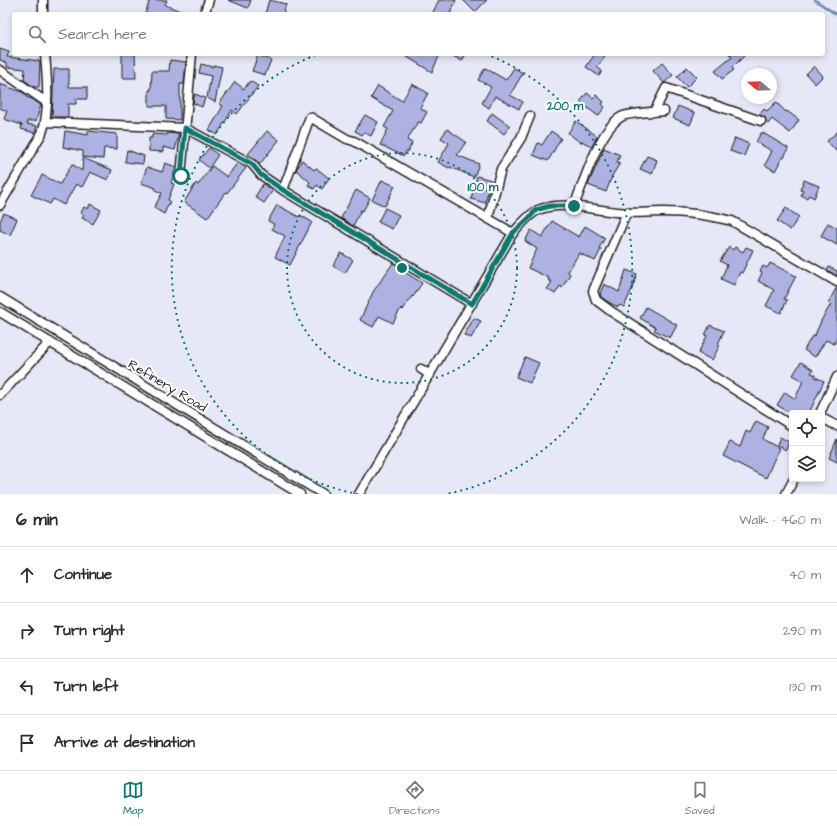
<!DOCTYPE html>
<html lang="en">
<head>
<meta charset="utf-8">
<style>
  :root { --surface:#fff; --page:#f7f7f7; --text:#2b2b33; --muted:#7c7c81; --line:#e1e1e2; --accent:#0f766e }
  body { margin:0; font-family:"Architects Daughter",sans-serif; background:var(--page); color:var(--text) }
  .controls { position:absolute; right:12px; bottom:12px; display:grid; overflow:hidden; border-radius:4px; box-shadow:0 2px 6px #0003 }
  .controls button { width:36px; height:36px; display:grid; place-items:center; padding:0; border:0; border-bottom:1px solid var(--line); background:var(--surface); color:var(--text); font:20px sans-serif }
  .compass { position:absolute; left:741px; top:68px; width:36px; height:36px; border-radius:50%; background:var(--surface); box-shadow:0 2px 6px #0003; rotate:289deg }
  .stop { position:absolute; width:12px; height:12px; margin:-9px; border:3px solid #0f766e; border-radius:50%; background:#fff }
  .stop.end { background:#0f766e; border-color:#fff; box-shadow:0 1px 4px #0008 }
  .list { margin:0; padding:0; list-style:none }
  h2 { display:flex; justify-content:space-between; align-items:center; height:52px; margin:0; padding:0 16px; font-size:17px }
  h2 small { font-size:13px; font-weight:400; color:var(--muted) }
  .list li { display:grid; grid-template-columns:26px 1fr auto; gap:12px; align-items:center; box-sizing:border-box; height:56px; padding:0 16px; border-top:1px solid var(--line) }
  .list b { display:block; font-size:15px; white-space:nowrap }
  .list em { font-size:13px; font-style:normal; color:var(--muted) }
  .icon { flex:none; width:22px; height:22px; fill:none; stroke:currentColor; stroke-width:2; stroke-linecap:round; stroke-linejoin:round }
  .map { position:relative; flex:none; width:837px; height:494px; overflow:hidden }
  .search { position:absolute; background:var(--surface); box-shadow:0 2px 6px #0003; left:12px; right:12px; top:12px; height:44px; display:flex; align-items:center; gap:10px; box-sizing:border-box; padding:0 14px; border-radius:4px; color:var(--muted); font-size:15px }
  .sheet { height:276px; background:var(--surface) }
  nav { display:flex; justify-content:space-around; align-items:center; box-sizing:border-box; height:56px; border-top:1px solid var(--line); background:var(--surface); font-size:11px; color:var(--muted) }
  nav a { display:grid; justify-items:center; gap:2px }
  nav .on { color:var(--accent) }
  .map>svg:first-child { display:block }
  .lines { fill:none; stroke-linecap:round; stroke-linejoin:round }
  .stream { stroke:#6b89a3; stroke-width:2.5 }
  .building { fill:#adb2e3; stroke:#1c1c1c }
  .street-casing { stroke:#1c1c1c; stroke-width:11 }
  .street { stroke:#fff; stroke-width:8 }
  .route { stroke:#0f766e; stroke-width:5 }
  .ring { fill:none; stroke:#0f766e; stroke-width:2; stroke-dasharray:2 4 }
  .labels { text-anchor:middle; stroke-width:4; stroke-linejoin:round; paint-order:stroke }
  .street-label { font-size:13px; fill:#1c1c1c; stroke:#fff }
  .centre { fill:#0f766e; stroke:#fff; stroke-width:2 }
  .ring-label { font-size:12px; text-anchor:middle; font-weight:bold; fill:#0f766e; stroke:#fff; stroke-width:4; stroke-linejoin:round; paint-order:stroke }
</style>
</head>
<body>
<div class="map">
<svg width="837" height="494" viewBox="0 0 837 494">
  <rect width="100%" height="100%" fill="#e6e8f7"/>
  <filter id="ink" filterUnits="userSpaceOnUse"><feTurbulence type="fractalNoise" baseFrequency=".025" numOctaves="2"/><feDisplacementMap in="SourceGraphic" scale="8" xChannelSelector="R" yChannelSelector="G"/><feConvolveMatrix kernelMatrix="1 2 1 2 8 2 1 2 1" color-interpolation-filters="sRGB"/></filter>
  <g filter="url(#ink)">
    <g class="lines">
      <path class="stream" d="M815,0L837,15"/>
    </g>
    <path class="building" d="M150,0H167L165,5L188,14H145Z
      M228,0H251L248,8Z
      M269,0L286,4L283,14H265Z
      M439,0H456L450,14H436L433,12Z
      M463,0H487L475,12Z
      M0,49L9,52L7,57L40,61L39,87H34L24,80L25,69L7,67V63L0,60Z
      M122,54H135L136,78H122Z
      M402,54H440L432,72Z
      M449,54H466L462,61Z
      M595,54H602L605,57L597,67L602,71L599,76L586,67Z
      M729,54H746L732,68L734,70L722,79L715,71L732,57Z
      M258,55L271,60L265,75L252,71Z
      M170,60L186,62L184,84H180V120L166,119V106H149V90H151L152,71H169Z
      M662,63L673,75L664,83L653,71Z
      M201,64L213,67V65L222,67L215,102L207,98L211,76L199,73Z
      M814,66L823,76L815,84L806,74Z
      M687,67L697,77L687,87L677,77Z
      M485,68L506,80L514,68L523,73L510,95L523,102L519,109L495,96L489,108L482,103L491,87L478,80Z
      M54,69H69V87H87V99H76V104H68V117H52Z
      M250,81L258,86L237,114L232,110L217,135L209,130L223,106L219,104L235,82L244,89Z
      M0,84L22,92L27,95L26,97L32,99L41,105L36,121H27V124L37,126L35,133L21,129L22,125L4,119L7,111L0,108Z
      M412,84L428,93L420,108L427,112L421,123L418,122L407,140L412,143L408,152L406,151L404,156L380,145L388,129L384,127L393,111L371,98L378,86L402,101Z
      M587,93L593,98L596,95L604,102L602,104L605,107L598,116L580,102Z
      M195,94L205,98L202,107L193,103Z
      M776,102L786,112L787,111L799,120L790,133L772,119L768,124L766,122L765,117L759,115L764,109L767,111Z
      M678,106L695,113L690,125L673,118Z
      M492,113L510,126L504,134L487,121Z
      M365,115L378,122L371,136L364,132L362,135L355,131Z
      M576,121L597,136L592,147L582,141L581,143L568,133Z
      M447,129L466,142L457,155L479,164L474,177L450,167L449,168L438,162L449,143L441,138Z
      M65,131L88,135V131L117,134V149L104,148L103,159L83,157V151L63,147Z
      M267,131L279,140L260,164L248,154Z
      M551,131L561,138L548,161L533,155L538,143L542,145Z
      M837,132V152L827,141Z
      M168,133L179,134L175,150L163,147V152L149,151V138H152V134L167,135Z
      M761,133H763L788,148L784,158H782L775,171L765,165L772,151L756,142Z
      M735,138L749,144L744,156L730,151Z
      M209,148L218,155L209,168L199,160Z
      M604,148L620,155L617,162L620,163L612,176L606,192L588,185Z
      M127,150L144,156L143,164L125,162Z
      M647,156L657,160L652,174L640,169Z
      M83,158L112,170L108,180L90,172L82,187L76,184L64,205L53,199L50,204L31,195L42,175L60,184L72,164L82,171Z
      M302,160L314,170L316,168L329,178L322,189L317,185L314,189L308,185L310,182L296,170Z
      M238,162L246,168L227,193L226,192L207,218L184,202L196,183L198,185L212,166L227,177Z
      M165,163L176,167L171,183L174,184L168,200L170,201L164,214L154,208L162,193L155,190L156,188L141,183L147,167L162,172Z
      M477,176L491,180L485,203L471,199Z
      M382,180L395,186L385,206L372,200Z
      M804,180L819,186L814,198L809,195L807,198L801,195L803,191L800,190Z
      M263,184L273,190L264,203L255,197Z
      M356,190L370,198L363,211L361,210L353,226L341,218Z
      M90,204L101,210L93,224L82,218L84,215L81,213L84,207L88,209Z
      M277,205L299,217L300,215L312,222L290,265L275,257L285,236L272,229L274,224L268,221Z
      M385,208L399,215L392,229L378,222Z
      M786,208L799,217L790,230L777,221Z
      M4,213L17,219L10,235L0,230V221Z
      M552,221L579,237L585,226L605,238L599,248L601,249L595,261L579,253L568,272L570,274L562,288L560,286L555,294L547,289L552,282L548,280L549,278L528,268L537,249L525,241L531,230L542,237Z
      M828,223L837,228V245L821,236Z
      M729,247L733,250L735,247L743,252L746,247L753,250L742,273L740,272L734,285L721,279L727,265L720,261Z
      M341,253L353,260L345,273L333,266Z
      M393,263L404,269L403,271L422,283L413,297L412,296L403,310L401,308L393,323L379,316L373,327L360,320L373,292Z
      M770,263L796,276L784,299L787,300L781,313L766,306L774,290L758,281L762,273L760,272L763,266L767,268Z
      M829,267L837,271V276L827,270Z
      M626,270L637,274L632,289L624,307L620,305L618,307L610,303L601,297L600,293L604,284L619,292Z
      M837,287V338L834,344L826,340L815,357L804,350L812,336L814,337L822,319L831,304L828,303Z
      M646,307L677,325L670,338L654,330L656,328L640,318Z
      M474,318L481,321L471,338L464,335Z
      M710,325L724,331L718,344L720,345L712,360L698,353L707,336L705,335Z
      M525,357L539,363L530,383L516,377Z
      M801,362L813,370L811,373L816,375L815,377L824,381L809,413H790L777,405L785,392L795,399L803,381L793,375Z
      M756,421L768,427L763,438L764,440L779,448L766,478L723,456L730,442L740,447L746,431L750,433Z
      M780,437L789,442L786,450L777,445Z
      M837,439V462L829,458Z"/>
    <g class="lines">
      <defs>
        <path id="street" d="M43,0V14
          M204,14L209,0
          M0,70L46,102
          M654,112L666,88L761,121
          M46,122L185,128L252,164L261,175L283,190L472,304
          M181,176L192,54
          M283,190L310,117L347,139L354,141L513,233
          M0,205L42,133C50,111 47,77 45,54
          M574,206C584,182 599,130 621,117C626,113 656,112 664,111
          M627,212L593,291L596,300L612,312L792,426
          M488,218L501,169L521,138L530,116
          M0,297L323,494
          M0,312L300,494
          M421,369L430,375
          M0,395L50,342
          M820,413L837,377
          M822,418L837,426
          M359,494L513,233C520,226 529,214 538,210C561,200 593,210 617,212C632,214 648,212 663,212C687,212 709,215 732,221L837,282
          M786,494L794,479"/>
      </defs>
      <use href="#street" class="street-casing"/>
      <use href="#street" class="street"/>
    </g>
  </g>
  <g class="lines" filter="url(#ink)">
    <path class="route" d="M181,176L185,128L252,164L261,175L283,190L472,304L513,233L529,218L536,210L550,206H574"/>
  </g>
  <g class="ring">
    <circle cx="402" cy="268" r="115"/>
    <path d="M358 494A230 230 0 0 1 318 54M486 54A230 230 0 0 1 446 494"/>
  </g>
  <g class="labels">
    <g class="street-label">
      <text transform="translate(168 385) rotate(31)" y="5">Refinery Road</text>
    </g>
  </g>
  <circle cx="402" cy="268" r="6" class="centre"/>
  <g class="ring-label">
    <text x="565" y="110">200 m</text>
    <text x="483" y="191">100 m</text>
  </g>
</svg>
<div class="controls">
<button><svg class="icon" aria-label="locate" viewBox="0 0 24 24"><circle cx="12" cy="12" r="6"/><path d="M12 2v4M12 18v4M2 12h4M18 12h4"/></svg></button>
<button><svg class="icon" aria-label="layers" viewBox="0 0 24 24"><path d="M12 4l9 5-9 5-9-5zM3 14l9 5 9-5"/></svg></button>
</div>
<svg class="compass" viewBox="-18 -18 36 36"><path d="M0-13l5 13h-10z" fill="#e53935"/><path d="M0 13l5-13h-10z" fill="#7c7c81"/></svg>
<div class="stop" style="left:181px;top:176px"></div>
<div class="stop end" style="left:574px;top:206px"></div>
<div class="search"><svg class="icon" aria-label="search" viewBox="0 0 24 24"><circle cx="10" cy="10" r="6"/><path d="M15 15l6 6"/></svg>Search here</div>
</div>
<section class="sheet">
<h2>6 min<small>Walk · 460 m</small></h2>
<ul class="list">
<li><svg class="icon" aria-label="ahead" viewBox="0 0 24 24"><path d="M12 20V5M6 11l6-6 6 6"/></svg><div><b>Continue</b></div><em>40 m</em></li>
<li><svg class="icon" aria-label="right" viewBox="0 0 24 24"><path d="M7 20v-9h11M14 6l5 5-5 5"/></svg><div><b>Turn right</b></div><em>290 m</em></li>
<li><svg class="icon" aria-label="left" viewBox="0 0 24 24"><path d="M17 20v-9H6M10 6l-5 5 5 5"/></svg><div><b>Turn left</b></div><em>130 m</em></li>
<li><svg class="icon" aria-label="arrive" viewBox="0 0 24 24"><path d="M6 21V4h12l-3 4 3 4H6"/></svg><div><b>Arrive at destination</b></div></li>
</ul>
</section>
<nav>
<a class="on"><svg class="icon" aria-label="map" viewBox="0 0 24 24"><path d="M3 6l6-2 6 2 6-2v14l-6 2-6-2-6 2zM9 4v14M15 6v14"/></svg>Map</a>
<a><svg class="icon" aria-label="directions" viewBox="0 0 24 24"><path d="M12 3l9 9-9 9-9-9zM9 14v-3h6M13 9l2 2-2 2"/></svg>Directions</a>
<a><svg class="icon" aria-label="saved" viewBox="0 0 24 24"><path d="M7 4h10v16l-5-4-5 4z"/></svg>Saved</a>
</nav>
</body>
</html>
